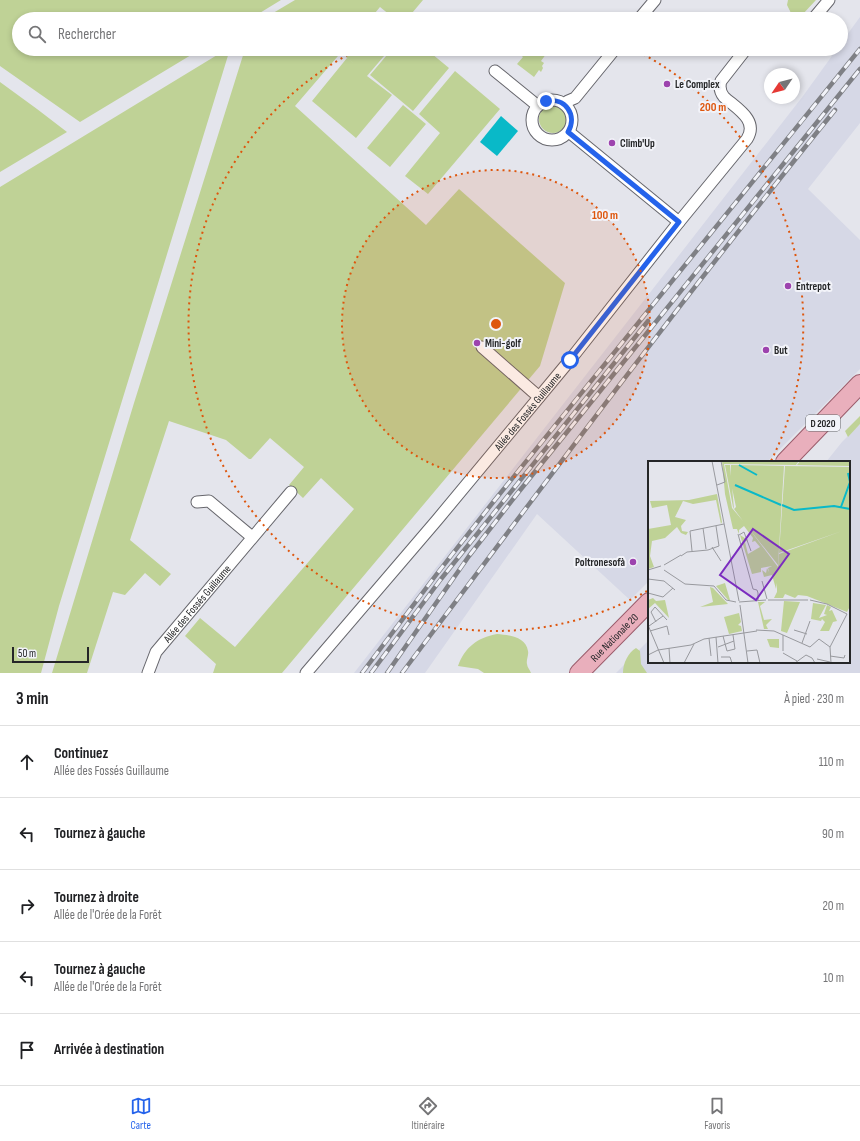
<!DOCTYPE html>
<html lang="fr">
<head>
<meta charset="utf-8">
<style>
  :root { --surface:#fff; --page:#f6f6f6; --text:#202124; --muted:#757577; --line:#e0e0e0; --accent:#2563eb }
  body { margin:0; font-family:"Sofia Sans Condensed",sans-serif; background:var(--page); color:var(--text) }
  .compass { position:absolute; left:764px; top:68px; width:36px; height:36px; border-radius:50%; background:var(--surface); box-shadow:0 2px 6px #0003; rotate:235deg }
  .scale { position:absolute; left:12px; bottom:10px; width:77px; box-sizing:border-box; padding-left:4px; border:2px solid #252628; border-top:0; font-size:11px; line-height:14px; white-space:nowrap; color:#252628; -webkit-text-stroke:3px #f2f3f9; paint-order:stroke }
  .stop { position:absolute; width:12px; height:12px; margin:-9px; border:3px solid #2563eb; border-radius:50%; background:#fff }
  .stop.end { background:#2563eb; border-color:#fff; box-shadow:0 1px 4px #0008 }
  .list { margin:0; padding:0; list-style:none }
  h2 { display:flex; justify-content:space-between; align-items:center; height:52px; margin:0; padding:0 16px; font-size:17px }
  h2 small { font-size:13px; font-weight:400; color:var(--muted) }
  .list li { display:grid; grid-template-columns:26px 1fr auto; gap:12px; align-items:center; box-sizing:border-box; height:72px; padding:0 16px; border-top:1px solid var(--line) }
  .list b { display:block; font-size:15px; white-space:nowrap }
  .list p { margin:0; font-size:13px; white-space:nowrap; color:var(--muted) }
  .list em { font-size:13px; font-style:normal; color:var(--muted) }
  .icon { flex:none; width:22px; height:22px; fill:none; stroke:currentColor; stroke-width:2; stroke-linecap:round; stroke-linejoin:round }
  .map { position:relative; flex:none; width:860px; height:673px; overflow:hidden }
  .search { position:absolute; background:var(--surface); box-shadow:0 2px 6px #0003; left:12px; right:12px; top:12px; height:44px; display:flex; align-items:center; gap:10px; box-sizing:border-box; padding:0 14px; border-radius:22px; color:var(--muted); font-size:15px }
  .sheet { height:412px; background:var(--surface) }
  nav { display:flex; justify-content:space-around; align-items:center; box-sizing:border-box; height:56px; border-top:1px solid var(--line); background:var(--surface); font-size:11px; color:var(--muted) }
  nav a { display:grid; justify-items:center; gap:2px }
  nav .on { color:var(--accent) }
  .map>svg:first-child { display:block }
  .built { fill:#d6d8e6 }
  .green { fill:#bfd296 }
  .water { fill:#09b9c8 }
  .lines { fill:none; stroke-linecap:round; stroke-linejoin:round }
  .minor-casing { stroke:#66666c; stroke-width:13 }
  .primary-casing { stroke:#9b5d6c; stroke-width:20 }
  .minor { stroke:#fff; stroke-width:11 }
  .primary { stroke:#e9afbc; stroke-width:18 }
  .rail-casing { stroke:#7f8085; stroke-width:4.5 }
  .rail { stroke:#f2f3f9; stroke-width:3; stroke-dasharray:9; stroke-linecap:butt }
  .route { stroke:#2563eb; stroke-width:5 }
  .ring { fill:none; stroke:#de560d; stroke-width:2; stroke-dasharray:2 4 }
  .poi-dot { fill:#9d43ae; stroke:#f2f3f9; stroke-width:1.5 }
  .labels { text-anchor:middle; stroke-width:4; stroke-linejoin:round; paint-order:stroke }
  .shield { fill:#f2f3f9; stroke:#626467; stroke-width:1 }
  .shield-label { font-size:10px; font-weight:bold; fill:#252628 }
  .poi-label { font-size:11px; font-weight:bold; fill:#252628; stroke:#f2f3f9; text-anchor:start }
  .street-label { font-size:11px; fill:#252628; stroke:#f2f3f9 }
  .inset-river { fill:none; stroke:#09b9c8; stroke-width:2 }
  .inset-road { fill:none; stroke:#98999e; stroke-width:1 }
  .view { fill:#7b2cbf; fill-opacity:0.15; stroke:#7b2cbf; stroke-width:2 }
  .inset-edge { fill:none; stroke:#252628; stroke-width:2 }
  .centre { fill:#de560d; stroke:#f2f3f9; stroke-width:2 }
  .ring-label { font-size:12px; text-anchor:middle; font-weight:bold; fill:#de560d; stroke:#f2f3f9; stroke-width:4; stroke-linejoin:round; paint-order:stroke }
</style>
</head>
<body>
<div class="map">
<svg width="860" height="673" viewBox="0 0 860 673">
  <rect width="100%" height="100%" fill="#e4e5ec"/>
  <path class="built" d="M860,17V123L808,189L860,240V369L767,462H649V581L630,600L537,514L425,673H354L803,96L837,49H841V43Z
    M860,424V673H616L649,640V662H849V462H826L842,442Z"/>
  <path class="green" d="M0,0H281L250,19H19V49H201L80,122L0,66Z
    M295,0H423L407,19H395L380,7L370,19H263Z
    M788,0H816L802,15H792L787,5Z
    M227,49H230L59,606L41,673H0V187Z
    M245,49H344L295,106L426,225L459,189L565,283L540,366L282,673H213L216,664L185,636L200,618L235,647L354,509L321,478L303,498L289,485L304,467L270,438L251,459H249L226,440L169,421L130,540L171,574L160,586L145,573L125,595L113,592L87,673H52L134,403Z
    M353,49H390L367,76L392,95L356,138L312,101L347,58L355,65L346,57Z
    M392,49H426L449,68L413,111L370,75Z
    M514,49H548L549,50L541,61L544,63L542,66L543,68L541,72L539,70L534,77L517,64L523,57Z
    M455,71L500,109L428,194L405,176L440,133L419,114Z
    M0,82L37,109L67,132L0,172Z
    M539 119a14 14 0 1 1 28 0a14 14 0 1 1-28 0Z
    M403,105L426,124L390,167L367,148Z
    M860,416V424L848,437L845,431Z
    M497,634C509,635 526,637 528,651C529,655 526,660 527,664C527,667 530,670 531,673H484L478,669L458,666C465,647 477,638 497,634Z
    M636,648L640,651L641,664L647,673H623C623,663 628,653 636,648Z"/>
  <path class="water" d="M501,116L518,131L497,156L480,142Z"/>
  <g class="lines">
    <defs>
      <g id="minor">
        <path d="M639,19L655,0"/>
        <path d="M813,19L829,0"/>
        <path d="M495,71L538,106"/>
        <circle cx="552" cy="120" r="20"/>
        <path d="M565,104L568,101L575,98L615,49"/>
        <path d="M569,132L679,222"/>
        <path d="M482,347L539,397"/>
        <path d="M197,502L209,501L252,537"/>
        <path id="s1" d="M148,673L156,652L291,492"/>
        <path id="s2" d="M306,673L437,520L570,360L679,222L747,139C759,120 736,108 724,97C720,92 719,87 721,81L746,49"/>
      </g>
      <g id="primary">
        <path d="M785,462L860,384"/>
        <path id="s3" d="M579,673L649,602"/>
      </g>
    </defs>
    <use href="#minor" class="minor-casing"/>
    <use href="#primary" class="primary-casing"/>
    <use href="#minor" class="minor"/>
    <use href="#primary" class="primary"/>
    <defs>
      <path id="rail" d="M362,673L436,575L494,501L860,49
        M371,673L441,579L648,321
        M387,673L469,556L517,494L860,69
        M402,673C544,484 686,294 835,110"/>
    </defs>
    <use href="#rail" class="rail-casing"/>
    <use href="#rail" class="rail"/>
  </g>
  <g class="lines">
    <path class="route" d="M546,101C565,97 578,115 568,132L679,222L570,360"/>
  </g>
  <circle cx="496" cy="324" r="154" fill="#de560d" fill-opacity=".12"/>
  <g class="ring">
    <circle cx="496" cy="324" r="154"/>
    <path d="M647 591A307 307 0 1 1 359 49M461 19A307 307 0 0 1 531 19M633 49A307 307 0 0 1 771 461"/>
  </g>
  <g class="poi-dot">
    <circle cx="667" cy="84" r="4"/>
    <circle cx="612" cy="143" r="4"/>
    <circle cx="788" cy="286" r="4"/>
    <circle cx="477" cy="343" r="4"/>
    <circle cx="766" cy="350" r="4"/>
    <circle cx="633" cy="562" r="4"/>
  </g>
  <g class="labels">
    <rect class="shield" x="806" y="415" width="34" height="16" rx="3"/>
    <g class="shield-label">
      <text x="823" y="427">D 2020</text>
    </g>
    <g class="poi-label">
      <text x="675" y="88">Le Complex</text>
      <text x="620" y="147">Climb'Up</text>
      <text x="796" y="290">Entrepot</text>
      <text x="485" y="347">Mini-golf</text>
      <text x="774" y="354">But</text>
      <text x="625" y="566" text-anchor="end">Poltronesofà</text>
    </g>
    <g class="street-label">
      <text dy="4" stroke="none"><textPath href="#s2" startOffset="343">Allée des Fossés Guillaume</textPath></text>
      <text dy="4" stroke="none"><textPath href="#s1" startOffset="86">Allée des Fossés Guillaume</textPath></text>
      <text dy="4" stroke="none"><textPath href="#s3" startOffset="50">Rue Nationale 20</textPath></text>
    </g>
  </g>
  <g transform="translate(648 461)">
    <rect width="202" height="202" fill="#e4e5ec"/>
    <path d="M74,0H151L148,4L76,3L84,47L95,60L86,48L88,46L83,22V4L136,5L130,104L99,65L130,106L131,93L194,70L131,92L137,5L202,6V67L199,68L202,67V145L199,151L159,135L150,134L147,137L137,133L135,137H126L129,131V122L128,128L124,114L116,116L114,109L118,112L119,107L121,111L120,107L124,105L113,107V111L104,113L92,74L100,79L97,81L100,93L112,86L107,80L104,81L105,77L96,65L91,69V73L89,68H85L77,33ZM152,0H202V5L149,4ZM77,4H82L86,48L85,46ZM69,33L72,50L74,61L73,63L68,39L45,43L35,40L27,56L38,59L33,65L34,70L40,71L38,74L33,72L29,66L17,77L4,80L2,95L6,106L0,108V68L23,64L19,44L4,47L2,40L41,39ZM77,122L82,139L81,140L68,125ZM62,126L65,127L80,143L52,146L65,141ZM5,137L8,140L17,139L21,157L7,142L0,148V139ZM136,140L152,141L139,172L133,170ZM110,141H117L112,145L116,159L124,158L118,164L120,168H116ZM165,142L178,144L171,157L179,154L176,153L179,144L183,146L181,150L184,149L189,160L185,161L181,170H172L177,161L174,158L173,160L163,158ZM91,152L93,161L90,164L93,165L94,170L81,173L76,156ZM119,178H131V187L122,186Z" fill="#bfd296"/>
    <path class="inset-river" d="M91,4L109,14M87,24L133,44M134,44L146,49L186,45L202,48M193,46L202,21L200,12"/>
    <path class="inset-road" d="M64,0L91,140M69,24L77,21L73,0M55,67L58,88M90,73L105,128L109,129L110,132V140M91,74L96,71L103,90M64,86L73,100M44,90L42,70L76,63M33,95L39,91L60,89L71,85L68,65M16,104L33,94M0,109L13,105M16,109L37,123L66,125L78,139L88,141M0,118L16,120L27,129M114,120L119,138M0,132L15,136L25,127M120,139H160M162,139L179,143L199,153M91,141L118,139M92,144L100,202M7,146L3,151L8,161M7,146L19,159M0,164L16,202M1,165L15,155M108,169L126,170L162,186L171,178L182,186M146,169L159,173M2,170L19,165L21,174M75,175L79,190L87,188L85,174M68,176L70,202M61,177L63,195M154,182L162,160M70,186L86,180M21,187L22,202M99,190L109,189L112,202H109M135,190V174M135,192L149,200M0,194L10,189L43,184L56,178L109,170M182,195L196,197L197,194M73,196H82L84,202M169,198L182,201M36,202L46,183M147,202L158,194L164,197L167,202M183,202L182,186L199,153"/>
    <path class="view" d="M105,68L141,93L108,139L72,114Z"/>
    <rect width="202" height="202" class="inset-edge"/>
  </g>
  <circle cx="496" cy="324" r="6" class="centre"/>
  <g class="ring-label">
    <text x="713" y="111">200 m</text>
    <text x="605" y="219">100 m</text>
  </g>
</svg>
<svg class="compass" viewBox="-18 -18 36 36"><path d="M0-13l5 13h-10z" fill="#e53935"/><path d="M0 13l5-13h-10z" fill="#757577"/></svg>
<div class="scale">50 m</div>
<div class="stop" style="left:570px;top:360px"></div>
<div class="stop end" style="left:546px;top:101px"></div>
<div class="search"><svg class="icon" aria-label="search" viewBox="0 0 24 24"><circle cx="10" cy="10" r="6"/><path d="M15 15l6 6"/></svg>Rechercher</div>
</div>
<section class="sheet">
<h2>3 min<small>À pied · 230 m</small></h2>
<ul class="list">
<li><svg class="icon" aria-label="ahead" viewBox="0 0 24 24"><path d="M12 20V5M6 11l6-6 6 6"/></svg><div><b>Continuez</b><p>Allée des Fossés Guillaume</p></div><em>110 m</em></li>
<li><svg class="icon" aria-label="left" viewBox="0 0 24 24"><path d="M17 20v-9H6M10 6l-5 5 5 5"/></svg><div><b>Tournez à gauche</b></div><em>90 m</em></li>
<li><svg class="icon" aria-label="right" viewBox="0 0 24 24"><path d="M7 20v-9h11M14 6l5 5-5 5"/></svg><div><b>Tournez à droite</b><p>Allée de l'Orée de la Forêt</p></div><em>20 m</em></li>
<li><svg class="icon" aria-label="left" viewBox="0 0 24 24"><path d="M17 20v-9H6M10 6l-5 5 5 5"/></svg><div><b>Tournez à gauche</b><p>Allée de l'Orée de la Forêt</p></div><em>10 m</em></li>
<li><svg class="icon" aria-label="arrive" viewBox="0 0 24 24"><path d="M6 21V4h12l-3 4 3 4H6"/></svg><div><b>Arrivée à destination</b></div></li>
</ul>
</section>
<nav>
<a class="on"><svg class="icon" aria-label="map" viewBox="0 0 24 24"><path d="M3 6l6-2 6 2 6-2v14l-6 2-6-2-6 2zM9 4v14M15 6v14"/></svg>Carte</a>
<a><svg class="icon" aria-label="directions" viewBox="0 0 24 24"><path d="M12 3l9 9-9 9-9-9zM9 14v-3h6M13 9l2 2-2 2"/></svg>Itinéraire</a>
<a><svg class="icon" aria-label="saved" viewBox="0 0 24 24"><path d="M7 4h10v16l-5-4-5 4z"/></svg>Favoris</a>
</nav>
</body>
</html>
